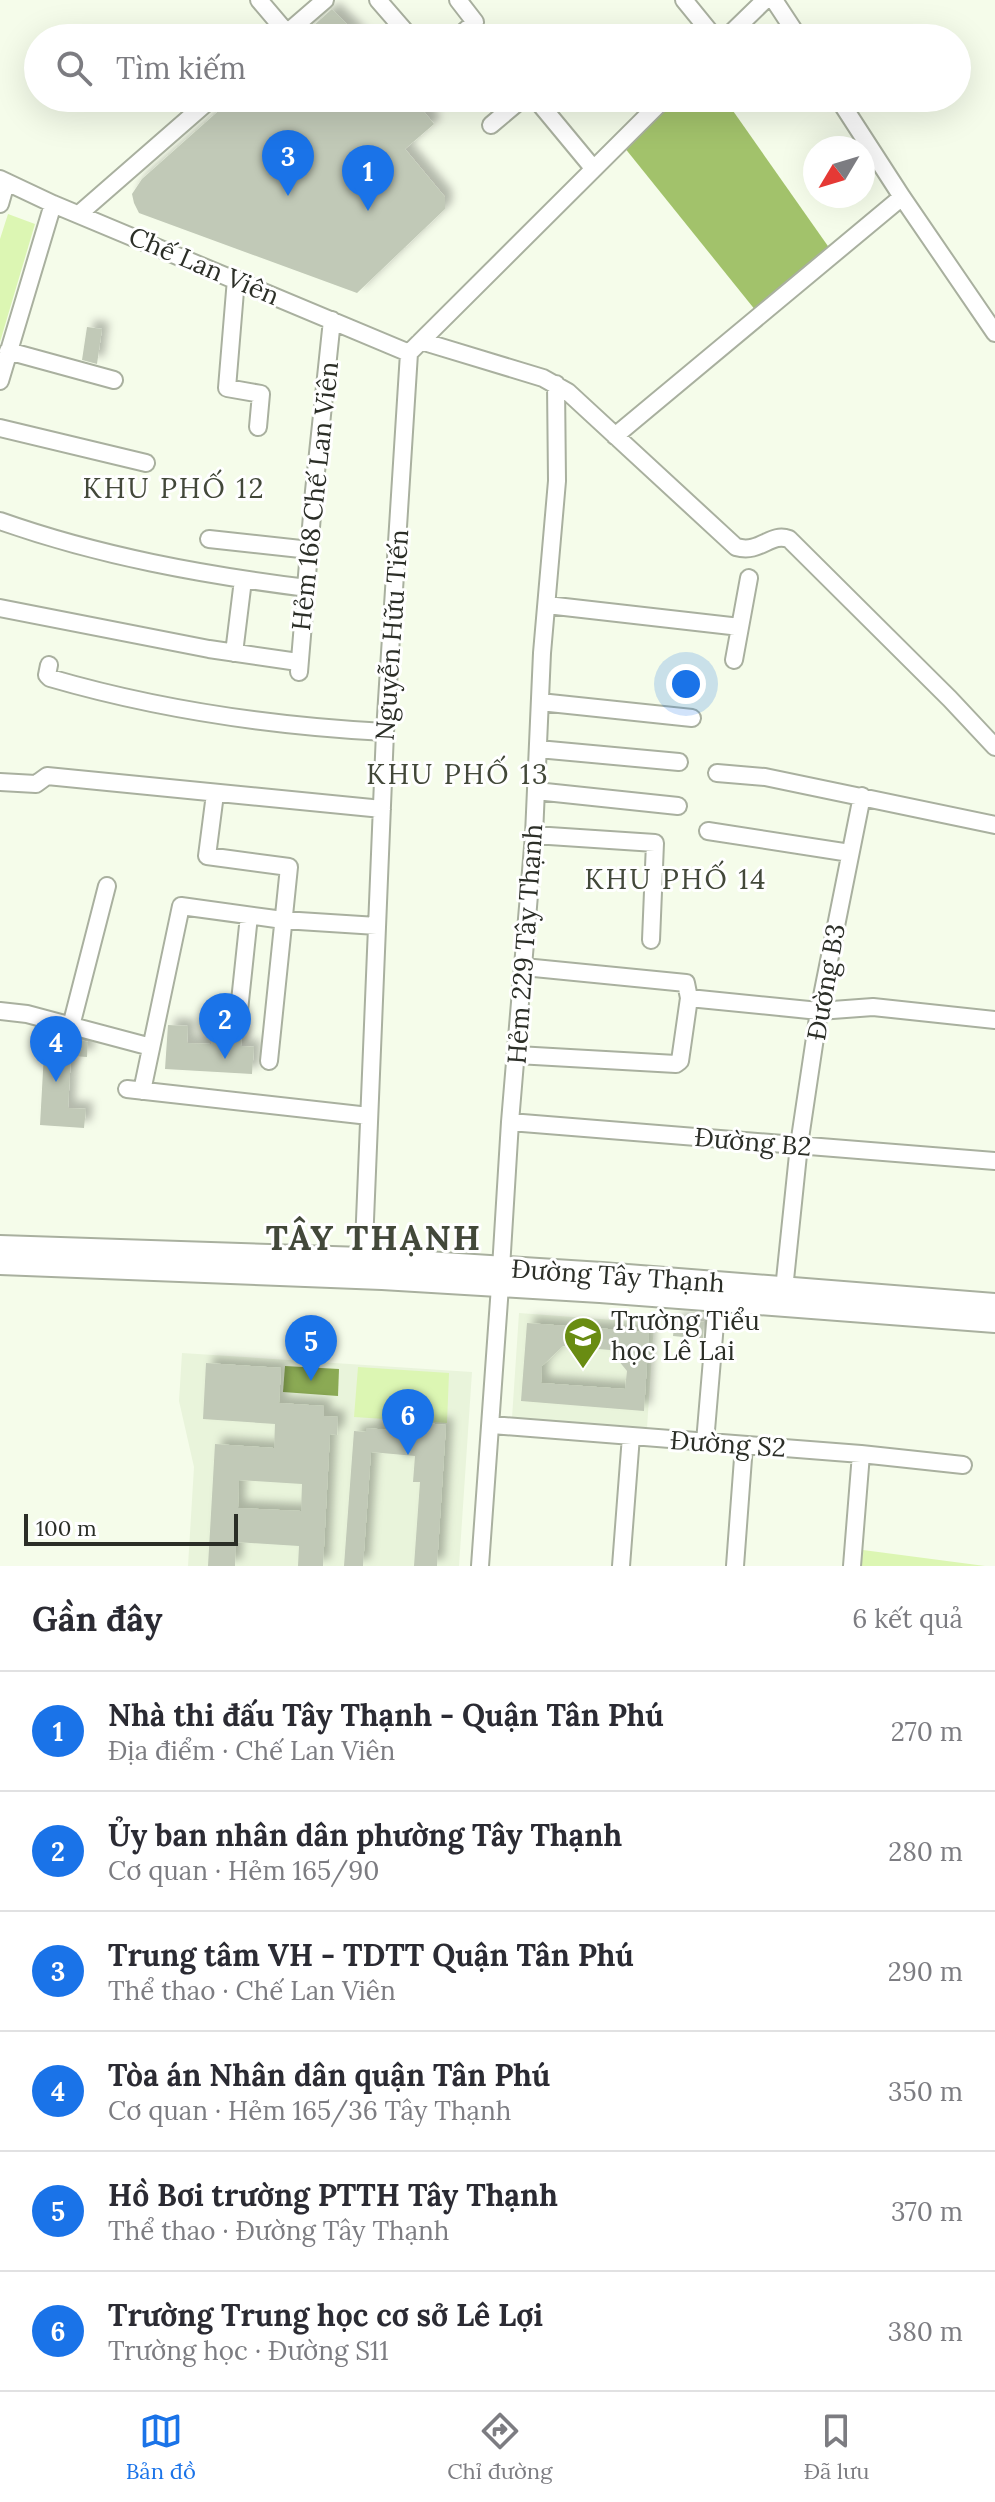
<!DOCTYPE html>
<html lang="vi">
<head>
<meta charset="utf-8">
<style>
  :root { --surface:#fff; --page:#f2f2f3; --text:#2b2b33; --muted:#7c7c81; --line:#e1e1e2; --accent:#1a73e8 }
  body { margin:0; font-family:Lora,serif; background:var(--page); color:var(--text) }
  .compass { position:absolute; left:803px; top:136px; width:72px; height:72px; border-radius:50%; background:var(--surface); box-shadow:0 8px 32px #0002; rotate:232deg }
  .scale { position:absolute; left:24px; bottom:20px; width:214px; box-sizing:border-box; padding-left:8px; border:4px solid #2b2e27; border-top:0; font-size:22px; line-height:28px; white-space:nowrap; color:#2b2e27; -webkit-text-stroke:6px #fff; paint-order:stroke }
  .you { position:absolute; left:686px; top:684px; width:28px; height:28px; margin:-20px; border:6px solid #fff; border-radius:50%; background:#1a73e8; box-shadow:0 0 0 12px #1a73e833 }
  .badge { display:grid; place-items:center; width:52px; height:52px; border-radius:50%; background:var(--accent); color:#fff; font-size:26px; font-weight:700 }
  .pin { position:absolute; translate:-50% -66px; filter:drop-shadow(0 2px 4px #0008) }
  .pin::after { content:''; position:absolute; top:42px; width:28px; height:24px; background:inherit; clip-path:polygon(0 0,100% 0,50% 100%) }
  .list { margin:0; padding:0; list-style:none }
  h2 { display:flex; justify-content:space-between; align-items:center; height:104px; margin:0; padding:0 32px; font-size:34px }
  h2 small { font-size:26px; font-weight:400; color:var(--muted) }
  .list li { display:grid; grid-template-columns:52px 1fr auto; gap:24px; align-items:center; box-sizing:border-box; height:120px; padding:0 32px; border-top:2px solid var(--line) }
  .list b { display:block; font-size:30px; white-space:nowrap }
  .list p { margin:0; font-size:26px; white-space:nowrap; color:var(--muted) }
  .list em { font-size:26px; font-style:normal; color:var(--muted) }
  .icon { flex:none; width:44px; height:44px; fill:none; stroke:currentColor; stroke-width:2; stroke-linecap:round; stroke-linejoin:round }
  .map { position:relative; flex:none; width:995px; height:1566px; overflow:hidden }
  .search { position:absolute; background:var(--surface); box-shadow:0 8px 32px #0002; left:24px; right:24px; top:24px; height:88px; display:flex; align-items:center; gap:20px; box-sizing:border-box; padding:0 28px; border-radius:44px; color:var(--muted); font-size:30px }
  .sheet { height:824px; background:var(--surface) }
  nav { display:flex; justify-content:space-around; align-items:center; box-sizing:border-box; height:112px; border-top:2px solid var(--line); background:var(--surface); font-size:22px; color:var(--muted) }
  nav a { display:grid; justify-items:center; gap:4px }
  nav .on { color:var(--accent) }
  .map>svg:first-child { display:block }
  .built { fill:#e9f4db }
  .green { fill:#dcf6b3 }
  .forest { fill:#a2c26b }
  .water { fill:#8baa54 }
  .building { fill:#c1c9b7; fill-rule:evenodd; filter:url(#shadow) }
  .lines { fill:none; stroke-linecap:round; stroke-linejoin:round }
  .street-casing { stroke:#a9b09f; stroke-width:20 }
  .secondary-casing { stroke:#a9b09f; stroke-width:26 }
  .street { stroke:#fff; stroke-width:16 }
  .secondary { stroke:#fff; stroke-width:22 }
  .labels { text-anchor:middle; stroke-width:6; stroke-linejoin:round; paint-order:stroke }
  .street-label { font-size:26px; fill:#2b2e27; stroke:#fff }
  .poi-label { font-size:26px; fill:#2b2e27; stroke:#fff; text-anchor:start }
  .neighbourhood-label { font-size:28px; letter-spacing:2px; fill:#424839; stroke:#fff }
  .district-label { font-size:34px; font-weight:bold; letter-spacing:2px; fill:#424839; stroke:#fff }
</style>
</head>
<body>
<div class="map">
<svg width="995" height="1566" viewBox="0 0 995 1566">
  <defs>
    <filter id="shadow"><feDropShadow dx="7" dy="-7" stdDeviation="4" flood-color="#0004"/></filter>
  </defs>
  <rect width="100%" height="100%" fill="#f5fcea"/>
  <path class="built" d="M519,1313L654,1323L647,1428L512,1418Z
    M182,1353L472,1372L459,1566H188L194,1467L179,1401Z"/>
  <path class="green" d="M8,214L35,224L0,342V239Z
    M358,1367L449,1373L447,1423L354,1417Z
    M863,1550L985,1566H861Z"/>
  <path class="forest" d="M674,98H724L830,249L756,311L624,147Z"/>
  <path class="water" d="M285,1366L339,1369L338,1396L283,1392Z"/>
  <path class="building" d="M332,9L361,38H300Z
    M233,98H413L434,124L405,149L445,197V209L357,293L139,213L134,203L132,194L142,179Z
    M87,327L102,329L97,364L82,360Z
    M168,1025L188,1026L187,1043L211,1044L212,1030L242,1032L241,1046L254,1047L252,1074L165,1069Z
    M45,1035L70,1037L88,1042L87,1057L71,1056L68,1108L86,1109L84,1128L40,1125Z
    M675,1319L704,1322L703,1339L673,1336Z
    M527,1323L649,1332L644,1411L521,1401ZM563,1346L610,1350L627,1371L625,1389L541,1383L542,1366Z
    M206,1363L281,1368L279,1403L324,1406V1416L338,1417L337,1435L330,1434L323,1566H298L299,1546L236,1542L235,1566H208L215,1444L274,1448L275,1424L203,1419ZM239,1480L302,1484L301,1511L238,1508Z
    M424,1423L446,1425L437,1566H414L420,1482H413L415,1456L371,1452L363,1566H344L354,1431L366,1432V1428L423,1433Z"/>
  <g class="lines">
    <defs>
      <path id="street" d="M259,0L287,33
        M378,0L411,38
        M684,0L715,38
        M774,0L799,38
        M281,38L325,0
        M457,38L475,22L458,0
        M726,38L765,0
        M535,98L593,168
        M838,98L902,197L995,333
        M491,125L523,98
        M0,179L53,204L409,353
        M0,204L6,183
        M79,214L212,98
        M236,279L227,388L261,394L258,427
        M421,341L543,378L568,392L736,547C761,554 770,532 789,539L950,699L995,747
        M8,351L114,380
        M0,381L53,204
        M0,428L146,463
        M615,436L902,197
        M0,521C99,556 203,575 307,588
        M209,539L310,550
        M547,605L740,627
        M0,608L209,649L298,662
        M234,653L243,580
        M734,660L749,578
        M49,665L47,675L50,678C160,710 271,726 385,732
        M299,672L314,491L332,320
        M540,702L692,718
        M538,749L679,762
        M717,773L765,777L995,825
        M0,782L36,784L47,776L382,809
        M536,791L678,806
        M215,794L207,856L289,867L269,1061
        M708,831L850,853
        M534,835L655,843L651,940
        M689,998L819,1011L873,1007L995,1020
        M0,1011L27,1014L151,1047
        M238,1020L249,916
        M71,1026L107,886
        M517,1055L676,1064L680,1061L689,998L686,983L524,967
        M127,1089L369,1116
        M142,1091L181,906L283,920L377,926
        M510,1122L995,1161
        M501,1268L510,1122L534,835L542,653L557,481L556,384
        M363,1269L385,732L409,353L665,98
        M783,1299L799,1145L819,1011L862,796
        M492,1425L861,1454L963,1465
        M705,1442L717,1300
        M480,1566L500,1286
        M621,1566L631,1436
        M735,1566L744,1445
        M852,1566L861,1454"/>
      <path id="secondary" d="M0,1247L363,1259L602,1274L995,1305
        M0,1263L382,1278L600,1291L995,1321"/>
    </defs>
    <use href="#street" class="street-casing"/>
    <use href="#secondary" class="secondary-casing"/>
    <use href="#street" class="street"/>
    <use href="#secondary" class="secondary"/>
  </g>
  <defs>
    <symbol id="school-pin" viewBox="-11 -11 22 30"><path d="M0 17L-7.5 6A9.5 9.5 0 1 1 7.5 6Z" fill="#698c12" stroke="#fff"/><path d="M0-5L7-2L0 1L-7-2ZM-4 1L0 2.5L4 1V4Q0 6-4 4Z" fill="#fff"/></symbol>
  </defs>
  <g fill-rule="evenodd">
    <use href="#school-pin" x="561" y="1314" width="44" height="60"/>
  </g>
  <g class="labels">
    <g class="street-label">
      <text transform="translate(204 266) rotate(23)" y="9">Chế Lan Viên</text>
      <text transform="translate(315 496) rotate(-84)" y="9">Hẻm 168 Chế Lan Viên</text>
      <text transform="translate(392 635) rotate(-86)" y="9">Nguyễn Hữu Tiến</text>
      <text transform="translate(525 944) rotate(-86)" y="9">Hẻm 229 Tây Thạnh</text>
      <text transform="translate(826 982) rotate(-80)" y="9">Đường B3</text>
      <text transform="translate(753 1142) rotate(5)" y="9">Đường B2</text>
      <text transform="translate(618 1276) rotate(4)" y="9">Đường Tây Thạnh</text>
      <text transform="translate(728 1444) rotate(4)" y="9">Đường S2</text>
    </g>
    <g class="poi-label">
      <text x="611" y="1330">Trường Tiểu<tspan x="611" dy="30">học Lê Lai</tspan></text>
    </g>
    <g class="neighbourhood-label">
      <text x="174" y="498">KHU PHỐ 12</text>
      <text x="458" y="784">KHU PHỐ 13</text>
      <text x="676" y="889">KHU PHỐ 14</text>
    </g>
    <g class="district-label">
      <text x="374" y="1250">TÂY THẠNH</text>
    </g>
  </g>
</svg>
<svg class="compass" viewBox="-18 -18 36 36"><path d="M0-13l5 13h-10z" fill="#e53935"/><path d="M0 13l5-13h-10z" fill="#7c7c81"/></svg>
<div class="scale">100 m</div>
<div class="you"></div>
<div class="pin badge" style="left:368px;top:211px">1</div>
<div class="pin badge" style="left:225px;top:1059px">2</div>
<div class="pin badge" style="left:288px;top:196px">3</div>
<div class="pin badge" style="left:56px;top:1082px">4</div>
<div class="pin badge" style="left:311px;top:1381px">5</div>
<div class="pin badge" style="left:408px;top:1455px">6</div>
<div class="search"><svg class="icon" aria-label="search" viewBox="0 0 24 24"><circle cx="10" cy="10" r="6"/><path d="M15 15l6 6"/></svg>Tìm kiếm</div>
</div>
<section class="sheet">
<h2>Gần đây<small>6 kết quả</small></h2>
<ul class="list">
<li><span class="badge">1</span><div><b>Nhà thi đấu Tây Thạnh - Quận Tân Phú</b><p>Địa điểm · Chế Lan Viên</p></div><em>270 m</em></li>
<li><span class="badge">2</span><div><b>Ủy ban nhân dân phường Tây Thạnh</b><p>Cơ quan · Hẻm 165/90</p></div><em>280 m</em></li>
<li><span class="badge">3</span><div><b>Trung tâm VH - TDTT Quận Tân Phú</b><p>Thể thao · Chế Lan Viên</p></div><em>290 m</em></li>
<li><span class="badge">4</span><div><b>Tòa án Nhân dân quận Tân Phú</b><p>Cơ quan · Hẻm 165/36 Tây Thạnh</p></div><em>350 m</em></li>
<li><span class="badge">5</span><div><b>Hồ Bơi trường PTTH Tây Thạnh</b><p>Thể thao · Đường Tây Thạnh</p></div><em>370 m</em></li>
<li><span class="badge">6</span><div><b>Trường Trung học cơ sở Lê Lợi</b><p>Trường học · Đường S11</p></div><em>380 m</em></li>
</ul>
</section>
<nav>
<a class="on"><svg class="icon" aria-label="map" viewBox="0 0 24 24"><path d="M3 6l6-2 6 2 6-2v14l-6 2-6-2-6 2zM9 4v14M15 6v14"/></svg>Bản đồ</a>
<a><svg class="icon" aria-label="directions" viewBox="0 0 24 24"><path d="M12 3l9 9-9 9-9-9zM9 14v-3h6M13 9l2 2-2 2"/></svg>Chỉ đường</a>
<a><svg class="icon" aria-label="saved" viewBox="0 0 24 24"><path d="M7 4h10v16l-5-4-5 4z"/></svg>Đã lưu</a>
</nav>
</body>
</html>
